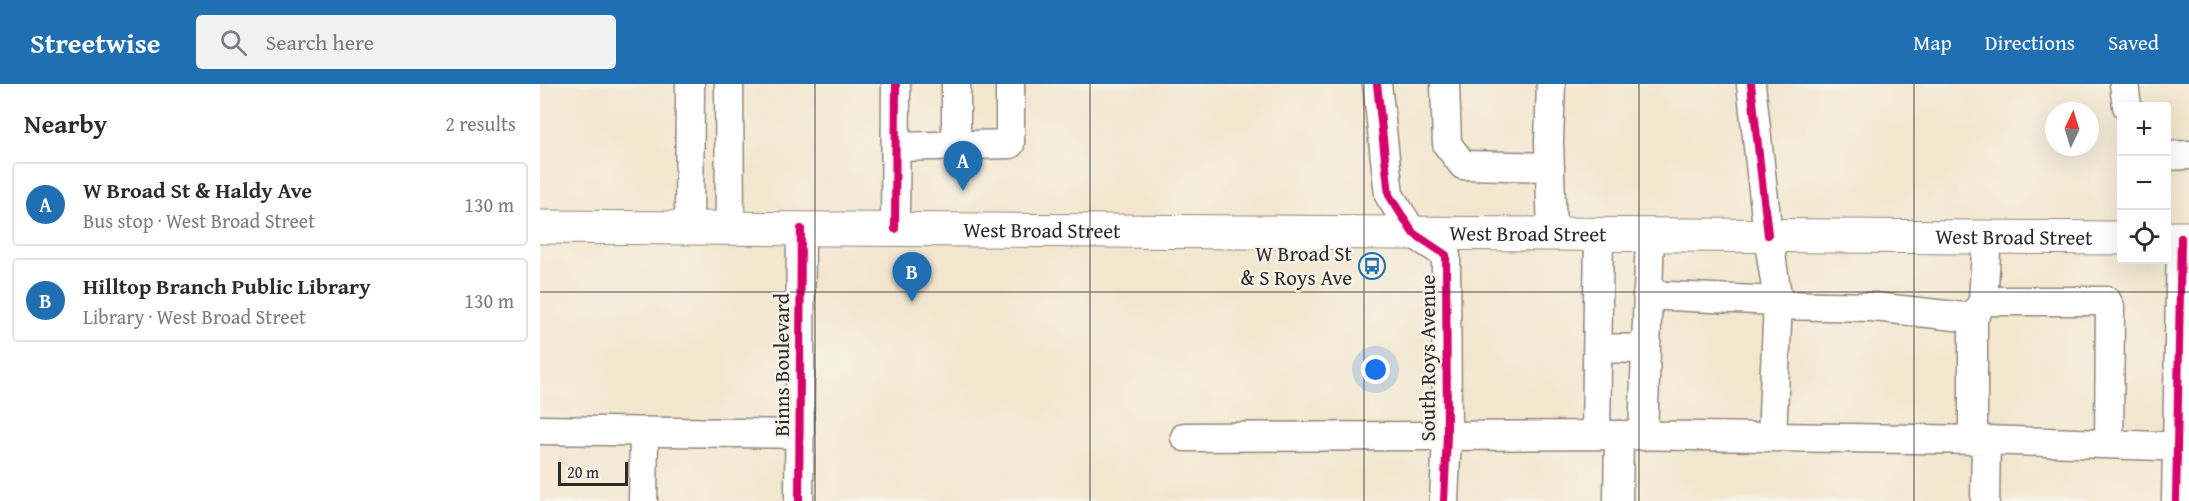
<!DOCTYPE html>
<html lang="en">
<head>
<meta charset="utf-8">
<style>
  :root { --surface:#fff; --page:#f2f2f3; --text:#2b2b33; --muted:#7c7c81; --line:#e1e1e2; --accent:#1f6fb2 }
  body { margin:0; font-family:"Gentium Book Plus",serif; background:var(--page); color:var(--text) }
  .controls { position:absolute; right:18px; top:18px; display:grid; overflow:hidden; border-radius:6px; box-shadow:0 6px 24px #0002 }
  .controls button { width:54px; height:54px; display:grid; place-items:center; padding:0; border:0; border-bottom:2px solid var(--line); background:var(--surface); color:var(--text); font:30px sans-serif }
  .compass { position:absolute; left:1505px; top:18px; width:54px; height:54px; border-radius:50%; background:var(--surface); box-shadow:0 6px 24px #0002; rotate:4deg }
  .scale { position:absolute; left:18px; bottom:15px; width:70px; box-sizing:border-box; padding-left:6px; border:3px solid #2b2b2b; border-top:0; font-size:16px; line-height:21px; white-space:nowrap; color:#2b2b2b; -webkit-text-stroke:4px #f7f3e8; paint-order:stroke }
  .you { position:absolute; left:836px; top:286px; width:21px; height:21px; margin:-15px; border:4px solid #fff; border-radius:50%; background:#1a73e8; box-shadow:0 0 0 9px #1a73e833 }
  .badge { display:grid; place-items:center; width:39px; height:39px; border-radius:50%; background:var(--accent); color:#fff; font-size:20px; font-weight:700 }
  .pin { position:absolute; translate:-50% -50px; filter:drop-shadow(0 2px 3px #0008) }
  .pin::after { content:''; position:absolute; top:32px; width:21px; height:18px; background:inherit; clip-path:polygon(0 0,100% 0,50% 100%) }
  .list { margin:0; padding:0; list-style:none }
  h2 { display:flex; justify-content:space-between; align-items:center; height:78px; margin:0; padding:0 24px; font-size:26px }
  h2 small { font-size:20px; font-weight:400; color:var(--muted) }
  .list li { display:grid; grid-template-columns:39px 1fr auto; gap:18px; align-items:center; box-sizing:border-box; height:84px; margin:0 12px 12px; padding:0 12px; border:2px solid var(--line); border-radius:6px }
  .list b { display:block; font-size:22px; white-space:nowrap }
  .list p { margin:0; font-size:20px; white-space:nowrap; color:var(--muted) }
  .list em { font-size:20px; font-style:normal; color:var(--muted) }
  .icon { flex:none; width:33px; height:33px; fill:none; stroke:currentColor; stroke-width:2; stroke-linecap:round; stroke-linejoin:round }
  .map { position:relative; flex:none; width:1649px; height:417px; overflow:hidden }
  header { display:flex; align-items:center; gap:36px; box-sizing:border-box; height:84px; padding:0 30px; background:var(--accent); color:#fff }
  header strong { font-size:28px }
  nav { display:flex; gap:33px; margin-inline-start:auto; font-size:21px }
  .search { width:420px; height:54px; background:var(--page); display:flex; align-items:center; gap:15px; box-sizing:border-box; padding:0 21px; border-radius:6px; color:var(--muted); font-size:22px }
  main { display:flex }
  aside { flex:1; background:var(--surface) }
  .map>svg:first-child { display:block }
  .lines { fill:none; stroke-linecap:round; stroke-linejoin:round }
  .minor-casing { stroke:#8f887c; stroke-width:31 }
  .major-casing { stroke:#8f887c; stroke-width:35 }
  .minor { stroke:#fff; stroke-width:28 }
  .major { stroke:#fff; stroke-width:33 }
  .cycleway-casing { stroke:#f7f3e8; stroke-width:11 }
  .cycleway { stroke:#d6006c; stroke-width:8 }
  .grid { fill:none; stroke:#2b2b2b; stroke-width:1.5; stroke-opacity:0.55 }
  .labels { text-anchor:middle; stroke-width:5; stroke-linejoin:round; paint-order:stroke }
  .street-label { font-size:21px; fill:#2b2b2b; stroke:#f7f3e8 }
  .poi-label { font-size:21px; fill:#2b2b2b; stroke:#f7f3e8; text-anchor:end }
</style>
</head>
<body>
<header>
<strong>Streetwise</strong>
<div class="search"><svg class="icon" aria-label="search" viewBox="0 0 24 24"><circle cx="10" cy="10" r="6"/><path d="M15 15l6 6"/></svg>Search here</div>
<nav><a>Map</a><a>Directions</a><a>Saved</a></nav>
</header>
<main>
<aside>
<h2>Nearby<small>2 results</small></h2>
<ul class="list">
<li><span class="badge">A</span><div><b>W Broad St &amp; Haldy Ave</b><p>Bus stop · West Broad Street</p></div><em>130 m</em></li>
<li><span class="badge">B</span><div><b>Hilltop Branch Public Library</b><p>Library · West Broad Street</p></div><em>130 m</em></li>
</ul>
</aside>
<div class="map">
<svg width="1649" height="417" viewBox="0 0 1649 417">
  <rect width="100%" height="100%" fill="#f7f3e8"/>
  <filter id="ink" filterUnits="userSpaceOnUse"><feTurbulence type="fractalNoise" baseFrequency=".0167" numOctaves="2"/><feDisplacementMap in="SourceGraphic" scale="12" xChannelSelector="R" yChannelSelector="G"/><feConvolveMatrix kernelMatrix="1 2 1 2 8 2 1 2 1" color-interpolation-filters="sRGB"/></filter>
  <filter id="wash" filterUnits="userSpaceOnUse"><feTurbulence type="fractalNoise" baseFrequency=".008" numOctaves="4" result="noise"/><feDisplacementMap in="SourceGraphic" scale="24" xChannelSelector="R" yChannelSelector="G"/><feGaussianBlur stdDeviation="1.35" result="paint"/><feColorMatrix in="noise" values="0 0 0 0 0 0 0 0 0 0 0 0 0 0 0 0 0 1.4 0 .05"/><feComposite in="paint" operator="in"/></filter>
  <g filter="url(#wash)">
    <rect width="100%" height="100%" fill="#f3e6ce"/>
  </g>
  <g filter="url(#ink)">
    <g class="lines">
      <defs>
        <path id="minor" d="M189,0L190,144
          M837,0L849,111L873,149L906,171L907,351L904,417
          M905,0L907,60L923,81L1010,83
          M1011,0L1009,58L1012,150
          M1211,0L1228,151L1238,217L1232,353
          M1584,0L1587,22
          M416,62V0
          M356,63L470,60V0
          M1626,72L1649,71
          M149,144L150,0
          M355,145L356,0
          M1107,211L1238,217
          M1443,217H1567L1570,223L1569,360
          M1237,221L1334,223L1433,234
          M1058,264L1105,265
          M0,346L260,350
          M1056,351L1059,150
          M1103,352L1110,150
          M645,353L1079,351L1446,356L1649,363
          M1433,356V234L1443,217L1447,153
          M103,417L104,348
          M259,417L261,145
          M1078,417L1079,351
          M1445,417L1446,356
          M1636,417L1641,154"/>
        <g id="major">
          <path id="s1" d="M0,143L1582,154"/>
          <path d="M1626,154H1649"/>
        </g>
      </defs>
      <use href="#minor" class="minor-casing"/>
      <use href="#major" class="major-casing"/>
      <use href="#minor" class="minor"/>
      <use href="#major" class="major"/>
      <defs>
        <path id="cycleway" d="M837,0L849,111L873,149L906,171L907,351L904,417
          M1211,0L1228,151
          M355,145L356,0
          M259,417L261,145
          M1636,417L1641,154"/>
      </defs>
      <use href="#cycleway" class="cycleway-casing"/>
      <use href="#cycleway" class="cycleway"/>
    </g>
  </g>
  <path class="grid" d="M275,0V417M550,0V417M824,0V417M1099,0V417M1374,0V417M0,208H1649"/>
  <defs>
    <symbol id="bus-ring" viewBox="-11 -11 22 22"><circle r="9.5" fill="#f7f3e8" stroke="#1f6fb2" stroke-width="1.5"/><path d="M-5-6H5V4H4V6H2V4H-2V6H-4V4H-5ZM-3.5-4V0h7V-4ZM-3.5 1.2v1.5H-2V1.2ZM2 1.2v1.5H3.5V1.2Z" fill="#1f6fb2"/></symbol>
  </defs>
  <g fill-rule="evenodd">
    <use href="#bus-ring" x="817" y="167" width="30" height="30"/>
  </g>
  <g class="labels">
    <g class="street-label">
      <text dy="7" stroke="none"><textPath href="#s1" startOffset="502">West Broad Street</textPath></text>
      <text dy="7" stroke="none"><textPath href="#s1" startOffset="988">West Broad Street</textPath></text>
      <text dy="7" stroke="none"><textPath href="#s1" startOffset="1474">West Broad Street</textPath></text>
      <text transform="translate(888 274) rotate(-90)" y="7">South Roys Avenue</text>
      <text transform="translate(242 281) rotate(-90)" y="7">Binns Boulevard</text>
    </g>
    <g class="poi-label">
      <text x="812" y="177">W Broad St<tspan x="812" dy="24">&amp; S Roys Ave</tspan></text>
    </g>
  </g>
</svg>
<div class="controls">
<button>+</button>
<button>−</button>
<button><svg class="icon" aria-label="locate" viewBox="0 0 24 24"><circle cx="12" cy="12" r="6"/><path d="M12 2v4M12 18v4M2 12h4M18 12h4"/></svg></button>
</div>
<svg class="compass" viewBox="-18 -18 36 36"><path d="M0-13l5 13h-10z" fill="#e53935"/><path d="M0 13l5-13h-10z" fill="#7c7c81"/></svg>
<div class="scale">20 m</div>
<div class="you"></div>
<div class="pin badge" style="left:423px;top:107px">A</div>
<div class="pin badge" style="left:372px;top:218px">B</div>
</div>
</main>
</body>
</html>
